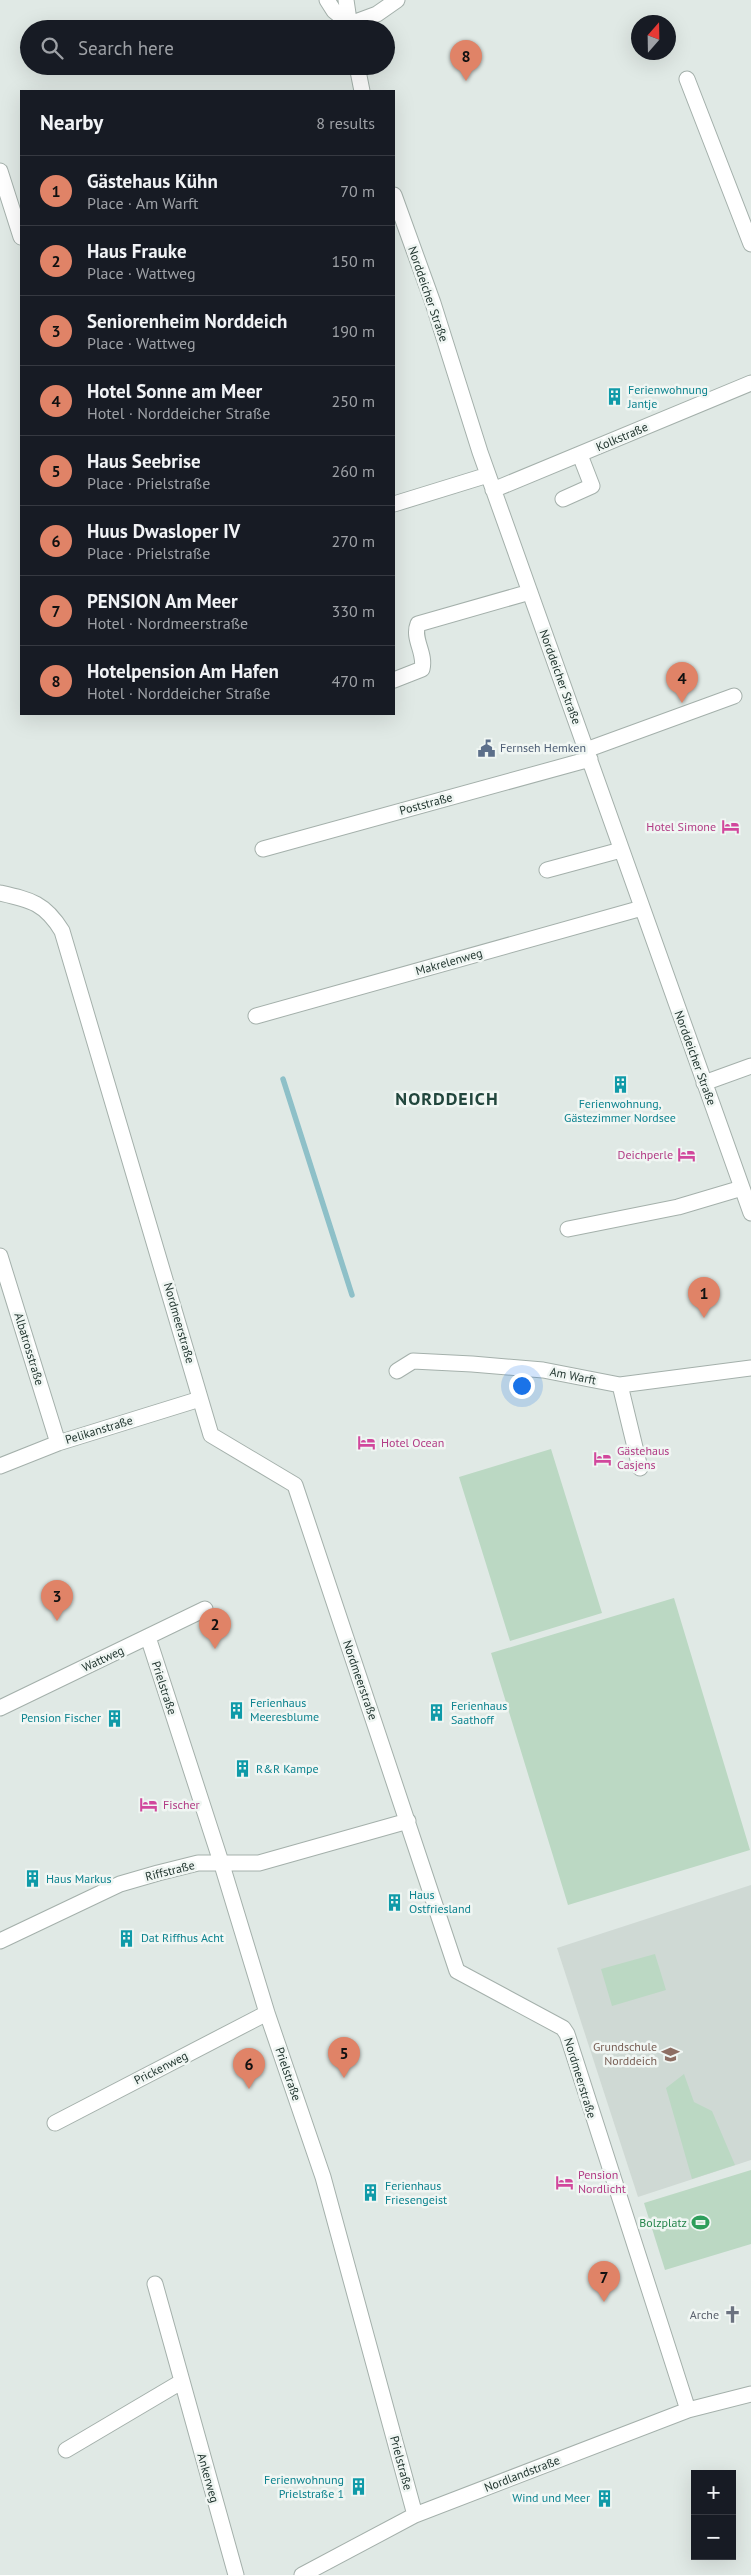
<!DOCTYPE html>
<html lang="en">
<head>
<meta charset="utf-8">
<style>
  :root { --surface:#171b24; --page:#242831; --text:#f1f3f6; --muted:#9ea1a6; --line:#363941; --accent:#e08367 }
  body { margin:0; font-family:"PT Sans",sans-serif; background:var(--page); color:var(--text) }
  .controls { position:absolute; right:15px; bottom:15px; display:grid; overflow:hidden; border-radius:0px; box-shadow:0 5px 20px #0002 }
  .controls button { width:45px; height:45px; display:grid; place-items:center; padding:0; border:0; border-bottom:1px solid var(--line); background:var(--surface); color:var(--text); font:25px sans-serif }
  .compass { position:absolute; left:631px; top:15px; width:45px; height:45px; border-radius:50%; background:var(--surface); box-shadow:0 5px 20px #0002; rotate:20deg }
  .you { position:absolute; left:521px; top:1385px; width:18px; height:18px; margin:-12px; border:4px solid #fff; border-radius:50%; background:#1a73e8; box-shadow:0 0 0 8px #1a73e833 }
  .badge { display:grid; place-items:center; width:32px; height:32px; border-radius:50%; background:var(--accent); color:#111; font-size:16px; font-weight:700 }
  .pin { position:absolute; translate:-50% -41px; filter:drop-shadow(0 1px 2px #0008) }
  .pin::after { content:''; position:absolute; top:26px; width:18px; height:15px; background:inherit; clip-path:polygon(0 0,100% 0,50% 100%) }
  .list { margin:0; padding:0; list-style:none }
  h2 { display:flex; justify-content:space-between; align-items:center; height:65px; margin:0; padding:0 20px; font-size:21px }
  h2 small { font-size:16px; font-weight:400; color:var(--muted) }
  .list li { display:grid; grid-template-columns:32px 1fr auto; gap:15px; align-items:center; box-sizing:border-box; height:70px; padding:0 20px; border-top:1px solid var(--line) }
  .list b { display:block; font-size:19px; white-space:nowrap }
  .list p { margin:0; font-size:16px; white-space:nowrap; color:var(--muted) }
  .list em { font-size:16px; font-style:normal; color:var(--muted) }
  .icon { flex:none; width:28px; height:28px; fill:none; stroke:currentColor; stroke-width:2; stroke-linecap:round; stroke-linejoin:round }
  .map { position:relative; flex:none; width:751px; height:2575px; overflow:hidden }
  .search { position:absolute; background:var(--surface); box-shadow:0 5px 20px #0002; left:20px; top:20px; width:375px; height:55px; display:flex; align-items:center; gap:12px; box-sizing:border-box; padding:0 18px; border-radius:28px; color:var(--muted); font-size:19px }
  .panel { position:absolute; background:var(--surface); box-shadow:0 5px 20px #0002; left:20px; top:90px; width:375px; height:625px; border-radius:0px }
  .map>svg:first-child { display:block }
  .built { fill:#cfd9d4 }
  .green { fill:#bbd8c3 }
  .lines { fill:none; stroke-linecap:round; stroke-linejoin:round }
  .stream { stroke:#8ec0c8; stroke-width:5.5 }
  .minor-casing { stroke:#a4b0ab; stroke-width:17 }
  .minor { stroke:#fff; stroke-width:15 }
  .labels { text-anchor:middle; stroke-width:5; stroke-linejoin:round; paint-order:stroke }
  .street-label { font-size:12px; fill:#233731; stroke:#f0f6f3 }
  .culture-label { font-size:12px; fill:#0d838f; stroke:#f0f6f3; text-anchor:start }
  .service-label { font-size:12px; fill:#4e5e75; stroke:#f0f6f3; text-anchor:start }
  .hotel-label { font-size:12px; fill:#b23c85; stroke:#f0f6f3; text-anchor:start }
  .education-label { font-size:12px; fill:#785e54; stroke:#f0f6f3; text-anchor:end }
  .leisure-label { font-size:12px; fill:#27864d; stroke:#f0f6f3; text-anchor:end }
  .worship-label { font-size:12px; fill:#5b616d; stroke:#f0f6f3; text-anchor:end }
  .district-label { font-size:18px; font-weight:bold; letter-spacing:1px; fill:#22463d; stroke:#f0f6f3 }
</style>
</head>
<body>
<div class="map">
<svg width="751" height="2575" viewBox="0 0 751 2575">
  <rect width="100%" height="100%" fill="#e0e9e5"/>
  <path class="built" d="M751,1885V2160L638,2197L557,1948Z"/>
  <path class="green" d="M551,1449L602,1613L510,1641L459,1477Z
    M674,1598L750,1850L568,1905L491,1653Z
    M655,1954L666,1990L612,2006L601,1969Z
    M684,2074L694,2102L712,2111L735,2165L692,2179L666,2088Z
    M751,2170V2244L665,2270L644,2203Z"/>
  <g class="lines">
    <path class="stream" d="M283,1079L352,1295"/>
    <defs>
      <path id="minor" d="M327,0L334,11L350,24
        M346,0L350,27
        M350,24L377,14L397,0
        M357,66L362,91
        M687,79L751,244
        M0,171L21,237
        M394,195L433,303L480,452L751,1213
        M493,490L751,383
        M563,499L592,486L580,455
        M394,504L488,475
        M394,680L422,669C426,653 412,639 418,624L530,592
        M586,750L734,696
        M263,849L590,759
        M547,870L621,850
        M0,893C31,900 45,903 62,931L211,1435L295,1485L457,1971L563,2028L567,2034L688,2410
        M256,1016L642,908
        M704,1083L751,1066
        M568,1229L678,1207L742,1188
        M0,1256L58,1443
        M397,1371L413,1361L472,1364L543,1370L620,1385L751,1368
        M620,1385L640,1468
        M0,1466L58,1443L200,1399
        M148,1637L222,1865L267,2013L323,2177L415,2515
        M0,1708L205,1609
        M0,1941L120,1884L158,1873L198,1863H259L408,1821
        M55,2123L267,2013
        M155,2284L236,2575
        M66,2450L181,2382
        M302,2575L415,2515L688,2410L751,2394"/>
    </defs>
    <use href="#minor" class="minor-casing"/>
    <use href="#minor" class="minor"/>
  </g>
  <defs>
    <symbol id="building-bare" viewBox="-9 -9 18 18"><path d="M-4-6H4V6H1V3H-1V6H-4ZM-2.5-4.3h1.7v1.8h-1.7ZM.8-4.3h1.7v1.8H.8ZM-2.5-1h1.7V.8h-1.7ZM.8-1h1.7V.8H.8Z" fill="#0f9aa8" stroke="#f0f6f3" stroke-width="2.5" paint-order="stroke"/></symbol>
    <symbol id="civic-bare" viewBox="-9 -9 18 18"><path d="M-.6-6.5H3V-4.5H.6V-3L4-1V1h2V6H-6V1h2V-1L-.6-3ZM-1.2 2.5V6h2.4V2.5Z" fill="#5c6f8a" stroke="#f0f6f3" stroke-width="2.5" paint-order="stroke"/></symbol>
    <symbol id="hotel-bare" viewBox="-9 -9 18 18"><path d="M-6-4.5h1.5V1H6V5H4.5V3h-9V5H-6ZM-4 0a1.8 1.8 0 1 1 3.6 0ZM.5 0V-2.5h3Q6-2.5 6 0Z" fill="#d1479c" stroke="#f0f6f3" stroke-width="2.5" paint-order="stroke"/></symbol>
    <symbol id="school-bare" viewBox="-9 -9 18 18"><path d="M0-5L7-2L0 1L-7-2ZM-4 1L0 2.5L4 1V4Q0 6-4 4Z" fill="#8d6e63" stroke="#f0f6f3" stroke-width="2.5" paint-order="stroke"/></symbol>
    <symbol id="stadium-bare" viewBox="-9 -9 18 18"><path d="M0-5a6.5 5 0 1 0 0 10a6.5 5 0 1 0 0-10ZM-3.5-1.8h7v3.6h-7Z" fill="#2e9e5b" stroke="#f0f6f3" stroke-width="2.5" paint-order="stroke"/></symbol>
    <symbol id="church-bare" viewBox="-9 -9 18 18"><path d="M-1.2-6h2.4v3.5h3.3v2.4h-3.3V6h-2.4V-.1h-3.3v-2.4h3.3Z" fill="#6b7280" stroke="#f0f6f3" stroke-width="2.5" paint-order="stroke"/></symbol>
  </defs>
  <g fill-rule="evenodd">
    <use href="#building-bare" x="602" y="384" width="25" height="25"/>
    <use href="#civic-bare" x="474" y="736" width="25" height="25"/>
    <use href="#hotel-bare" x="718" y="814" width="25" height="25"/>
    <use href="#building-bare" x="608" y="1072" width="25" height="25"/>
    <use href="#hotel-bare" x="674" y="1142" width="25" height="25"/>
    <use href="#hotel-bare" x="354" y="1430" width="25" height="25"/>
    <use href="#hotel-bare" x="590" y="1446" width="25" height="25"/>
    <use href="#building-bare" x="224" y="1698" width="25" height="25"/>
    <use href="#building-bare" x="424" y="1700" width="25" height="25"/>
    <use href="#building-bare" x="102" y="1706" width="25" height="25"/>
    <use href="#building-bare" x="230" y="1756" width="25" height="25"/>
    <use href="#hotel-bare" x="136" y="1792" width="25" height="25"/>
    <use href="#building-bare" x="20" y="1866" width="25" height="25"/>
    <use href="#building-bare" x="382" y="1890" width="25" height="25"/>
    <use href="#building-bare" x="114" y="1926" width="25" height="25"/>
    <use href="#school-bare" x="658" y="2042" width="25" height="25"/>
    <use href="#hotel-bare" x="552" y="2170" width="25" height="25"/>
    <use href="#building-bare" x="358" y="2180" width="25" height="25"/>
    <use href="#stadium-bare" x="688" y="2210" width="25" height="25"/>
    <use href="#church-bare" x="720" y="2302" width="25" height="25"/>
    <use href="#building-bare" x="346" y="2474" width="25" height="25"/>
    <use href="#building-bare" x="592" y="2486" width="25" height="25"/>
  </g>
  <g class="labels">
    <g class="street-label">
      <text transform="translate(428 294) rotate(71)" y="4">Norddeicher Straße</text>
      <text transform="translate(622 437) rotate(-23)" y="4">Kolkstraße</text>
      <text transform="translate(560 677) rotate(70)" y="4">Norddeicher Straße</text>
      <text transform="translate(426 804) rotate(-15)" y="4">Poststraße</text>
      <text transform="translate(449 962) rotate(-16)" y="4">Makrelenweg</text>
      <text transform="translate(695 1058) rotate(70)" y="4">Norddeicher Straße</text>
      <text transform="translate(179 1323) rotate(74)" y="4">Nordmeerstraße</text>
      <text transform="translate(29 1349) rotate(73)" y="4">Albatrosstraße</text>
      <text transform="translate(573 1376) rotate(11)" y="4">Am Warft</text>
      <text transform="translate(99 1430) rotate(-17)" y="4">Pelikanstraße</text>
      <text transform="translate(103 1659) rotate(-25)" y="4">Wattweg</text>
      <text transform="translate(360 1680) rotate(71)" y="4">Nordmeerstraße</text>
      <text transform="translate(164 1688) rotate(72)" y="4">Prielstraße</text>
      <text transform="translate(170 1871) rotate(-14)" y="4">Riffstraße</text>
      <text transform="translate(161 2068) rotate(-27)" y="4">Prickenweg</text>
      <text transform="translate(288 2074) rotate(71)" y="4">Prielstraße</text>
      <text transform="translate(580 2078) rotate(73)" y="4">Nordmeerstraße</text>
      <text transform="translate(401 2463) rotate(75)" y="4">Prielstraße</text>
      <text transform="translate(522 2474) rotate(-21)" y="4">Nordlandstraße</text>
      <text transform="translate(208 2478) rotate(74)" y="4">Ankerweg</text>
    </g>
    <g class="culture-label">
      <text x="628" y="394">Ferienwohnung<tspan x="628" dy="14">Jantje</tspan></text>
      <text x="620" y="1108" text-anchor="middle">Ferienwohnung,<tspan x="620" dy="14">Gästezimmer Nordsee</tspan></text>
      <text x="250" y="1707">Ferienhaus<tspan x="250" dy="14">Meeresblume</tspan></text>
      <text x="451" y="1710">Ferienhaus<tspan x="451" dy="14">Saathoff</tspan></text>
      <text x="101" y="1722" text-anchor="end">Pension Fischer</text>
      <text x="256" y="1773">R&amp;R Kampe</text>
      <text x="46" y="1883">Haus Markus</text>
      <text x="409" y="1899">Haus<tspan x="409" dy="14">Ostfriesland</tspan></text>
      <text x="141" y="1942">Dat Riffhus Acht</text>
      <text x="385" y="2190">Ferienhaus<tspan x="385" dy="14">Friesengeist</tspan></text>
      <text x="344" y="2484" text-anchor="end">Ferienwohnung<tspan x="344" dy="14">Prielstraße 1</tspan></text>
      <text x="590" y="2502" text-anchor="end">Wind und Meer</text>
    </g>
    <g class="service-label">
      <text x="500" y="752">Fernseh Hemken</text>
    </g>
    <g class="hotel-label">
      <text x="716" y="831" text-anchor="end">Hotel Simone</text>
      <text x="673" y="1159" text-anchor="end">Deichperle</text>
      <text x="381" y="1447">Hotel Ocean</text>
      <text x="617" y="1455">Gästehaus<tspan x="617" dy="14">Casjens</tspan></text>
      <text x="163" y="1809">Fischer</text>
      <text x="578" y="2179">Pension<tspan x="578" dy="14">Nordlicht</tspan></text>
    </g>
    <g class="education-label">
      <text x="657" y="2051">Grundschule<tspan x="657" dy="14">Norddeich</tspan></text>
    </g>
    <g class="leisure-label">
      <text x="687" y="2227">Bolzplatz</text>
    </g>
    <g class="worship-label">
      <text x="719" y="2319">Arche</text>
    </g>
    <g class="district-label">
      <text x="447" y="1105">NORDDEICH</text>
    </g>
  </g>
</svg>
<div class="controls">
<button>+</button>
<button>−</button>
</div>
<svg class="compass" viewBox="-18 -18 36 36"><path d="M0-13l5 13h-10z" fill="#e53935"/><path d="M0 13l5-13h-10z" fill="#9ea1a6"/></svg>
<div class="you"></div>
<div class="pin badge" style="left:704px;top:1318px">1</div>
<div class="pin badge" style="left:215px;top:1649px">2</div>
<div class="pin badge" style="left:57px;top:1621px">3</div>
<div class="pin badge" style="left:682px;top:703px">4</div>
<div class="pin badge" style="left:344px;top:2078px">5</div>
<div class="pin badge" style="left:249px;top:2089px">6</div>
<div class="pin badge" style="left:604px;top:2302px">7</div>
<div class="pin badge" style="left:466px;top:81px">8</div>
<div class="search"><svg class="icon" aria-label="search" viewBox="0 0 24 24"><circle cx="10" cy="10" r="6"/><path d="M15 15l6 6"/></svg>Search here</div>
<section class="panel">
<h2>Nearby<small>8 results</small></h2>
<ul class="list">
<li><span class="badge">1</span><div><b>Gästehaus Kühn</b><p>Place · Am Warft</p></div><em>70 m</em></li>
<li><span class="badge">2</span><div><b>Haus Frauke</b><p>Place · Wattweg</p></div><em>150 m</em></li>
<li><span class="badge">3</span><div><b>Seniorenheim Norddeich</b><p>Place · Wattweg</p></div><em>190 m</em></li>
<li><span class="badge">4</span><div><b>Hotel Sonne am Meer</b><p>Hotel · Norddeicher Straße</p></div><em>250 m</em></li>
<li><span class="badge">5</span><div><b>Haus Seebrise</b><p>Place · Prielstraße</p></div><em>260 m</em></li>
<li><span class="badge">6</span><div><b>Huus Dwasloper IV</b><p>Place · Prielstraße</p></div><em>270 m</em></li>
<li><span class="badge">7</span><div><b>PENSION Am Meer</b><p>Hotel · Nordmeerstraße</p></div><em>330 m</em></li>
<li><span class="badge">8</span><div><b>Hotelpension Am Hafen</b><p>Hotel · Norddeicher Straße</p></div><em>470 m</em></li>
</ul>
</section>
</div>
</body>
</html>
